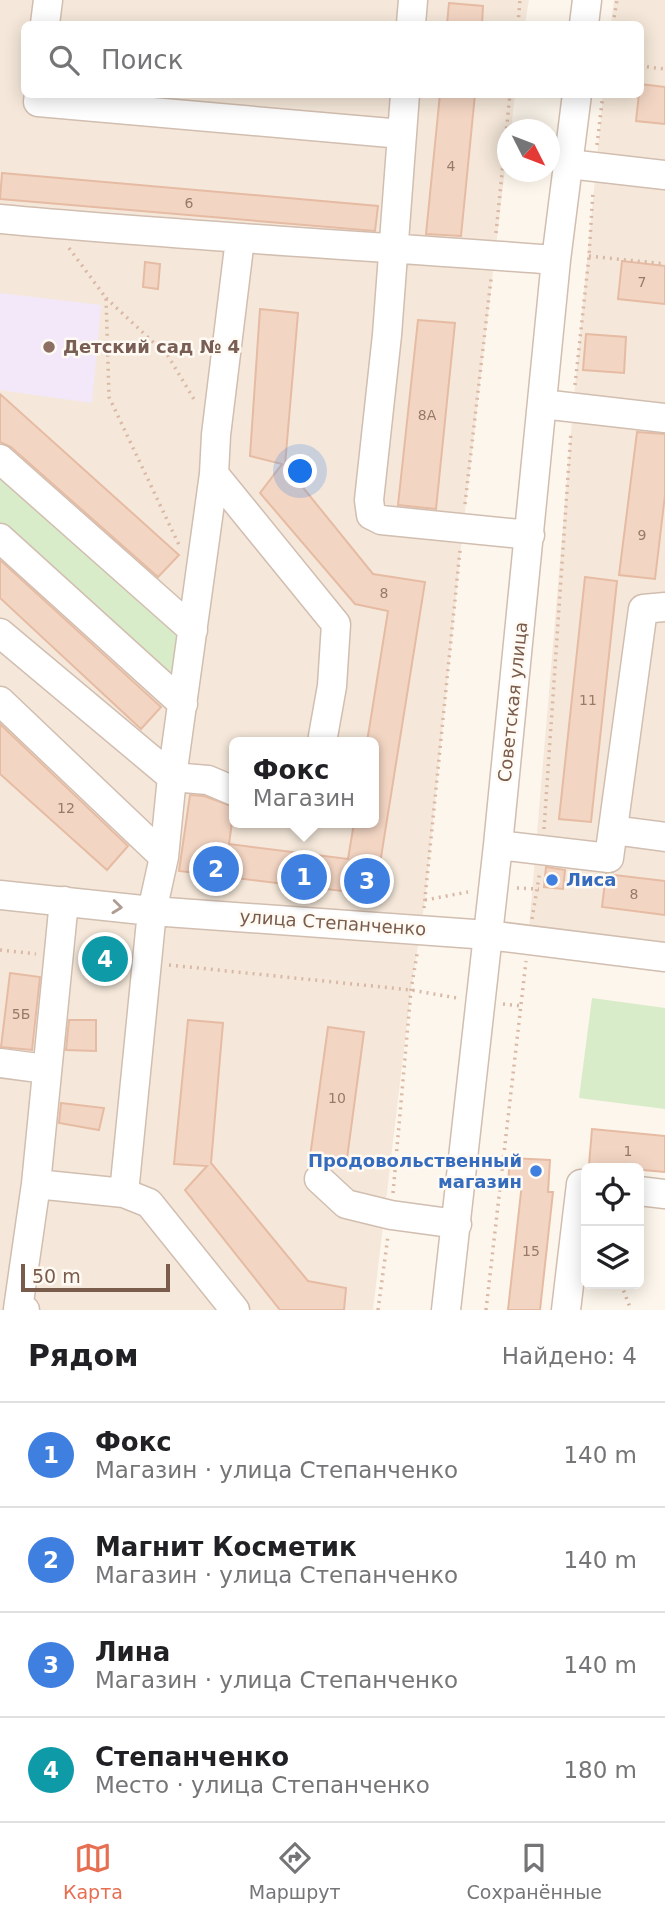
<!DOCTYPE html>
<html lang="ru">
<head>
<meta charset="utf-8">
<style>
  :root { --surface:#fff; --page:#f6f6f6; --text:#202124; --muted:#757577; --line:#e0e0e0; --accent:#e76f51 }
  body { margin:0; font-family:"DejaVu Sans",sans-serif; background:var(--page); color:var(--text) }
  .controls { position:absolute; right:21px; bottom:21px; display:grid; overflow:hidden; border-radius:10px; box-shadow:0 4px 18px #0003 }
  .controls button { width:63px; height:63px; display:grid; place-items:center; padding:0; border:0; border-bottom:2px solid var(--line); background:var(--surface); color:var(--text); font:35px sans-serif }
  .compass { position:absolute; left:497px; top:119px; width:63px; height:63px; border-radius:50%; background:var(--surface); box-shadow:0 4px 18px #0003; rotate:132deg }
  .scale { position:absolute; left:21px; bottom:18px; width:149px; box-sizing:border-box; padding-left:7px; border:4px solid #7a5c4d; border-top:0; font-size:19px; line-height:24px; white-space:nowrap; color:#7a5c4d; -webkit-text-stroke:5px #fffaf3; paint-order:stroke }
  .you { position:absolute; left:301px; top:472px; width:24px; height:24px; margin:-18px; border:5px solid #fff; border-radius:50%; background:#1a73e8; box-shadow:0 0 0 10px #1a73e833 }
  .badge { display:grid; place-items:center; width:46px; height:46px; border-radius:50%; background:var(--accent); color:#fff; font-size:23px; font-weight:700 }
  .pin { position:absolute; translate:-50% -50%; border:4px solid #fff; box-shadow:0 2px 7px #0006 }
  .popup { position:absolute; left:229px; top:737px; width:150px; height:91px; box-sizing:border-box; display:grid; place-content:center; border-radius:10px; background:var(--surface); filter:drop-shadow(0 2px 5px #0005); font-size:23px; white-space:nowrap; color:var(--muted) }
  .popup b { font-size:26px; color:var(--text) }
  .popup::after { content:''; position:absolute; left:50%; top:100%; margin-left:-14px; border:14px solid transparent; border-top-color:var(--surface) }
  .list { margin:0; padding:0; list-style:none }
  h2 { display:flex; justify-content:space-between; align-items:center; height:91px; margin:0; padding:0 28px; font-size:30px }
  h2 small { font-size:23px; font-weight:400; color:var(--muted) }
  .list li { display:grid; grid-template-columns:46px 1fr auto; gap:21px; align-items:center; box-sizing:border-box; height:105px; padding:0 28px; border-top:2px solid var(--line) }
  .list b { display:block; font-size:26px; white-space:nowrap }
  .list p { margin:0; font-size:23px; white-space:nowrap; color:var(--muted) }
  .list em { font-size:23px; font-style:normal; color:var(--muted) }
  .icon { flex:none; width:38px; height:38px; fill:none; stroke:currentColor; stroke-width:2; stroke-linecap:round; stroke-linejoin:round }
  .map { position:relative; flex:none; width:665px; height:1310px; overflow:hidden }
  .search { position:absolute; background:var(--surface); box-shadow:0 4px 18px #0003; left:21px; right:21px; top:21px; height:77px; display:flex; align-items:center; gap:18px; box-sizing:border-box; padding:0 24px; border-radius:10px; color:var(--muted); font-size:26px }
  .sheet { height:511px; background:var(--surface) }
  nav { display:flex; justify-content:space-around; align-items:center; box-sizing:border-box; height:98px; border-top:2px solid var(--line); background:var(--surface); font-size:19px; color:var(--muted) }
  nav a { display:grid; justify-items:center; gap:4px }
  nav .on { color:var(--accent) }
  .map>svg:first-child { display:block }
  .residential { fill:#f5e8da; fill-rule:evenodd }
  .education { fill:#f3e8fa }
  .green { fill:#d8ecc9 }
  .building { fill:#f3d5c3; stroke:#e6bba3; stroke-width:2 }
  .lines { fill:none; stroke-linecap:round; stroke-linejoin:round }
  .minor-casing { stroke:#d1beb0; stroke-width:31 }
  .path { stroke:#d9b8a5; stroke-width:3.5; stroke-dasharray:2 5; stroke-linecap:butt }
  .minor { stroke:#fff; stroke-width:28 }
  .oneway { stroke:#af9d94 }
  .education-dot { fill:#8d6e63; stroke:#fffaf3; stroke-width:2.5 }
  .shop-dot { fill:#3f7fe0; stroke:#fffaf3; stroke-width:2.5 }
  .labels { text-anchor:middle; stroke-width:5; stroke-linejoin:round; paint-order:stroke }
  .number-label { font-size:14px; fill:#987a6a }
  .education-label { font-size:18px; font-weight:bold; fill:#785e54; stroke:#fffaf3; text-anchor:start }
  .street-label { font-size:18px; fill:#7a5c4d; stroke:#fffaf3 }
  .shop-label { font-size:18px; font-weight:bold; fill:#366cbe; stroke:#fffaf3; text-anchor:start }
</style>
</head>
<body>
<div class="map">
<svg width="665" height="1310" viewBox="0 0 665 1310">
  <rect width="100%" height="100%" fill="#fdf6ec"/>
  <path class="residential" d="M0,0H529L525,24H24V94L515,95L511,129L508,130L507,152L463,528L425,900L411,990L373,1310H0ZM234,742H374V823H234Z
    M614,0H665V957L528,940L573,408L603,95L640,94V24H611Z"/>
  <path class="education" d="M0,293L101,305L92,403L0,390Z"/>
  <path class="green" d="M0,478L183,631L177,681L0,527Z
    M592,998L665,1008V1109L579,1098Z"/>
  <path class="building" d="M449,3L483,6L482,24H447Z
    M640,84L665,87V124L636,121Z
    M440,94H475L461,236L426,234Z
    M2,173L378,206L375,231L0,199Z
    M622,261L665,266V304L618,299Z
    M145,262L160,264L158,289L143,287Z
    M260,309L298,313L285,465L284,464L373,574L425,582L375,895L179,871L190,795L204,796L234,807L229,844L348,859L354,823H374V742H367L388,611L355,604L260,493L282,464L250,456Z
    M418,320L455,323L436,509L398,505Z
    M586,334L626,337L624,373L583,370Z
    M0,394L179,555L158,577L11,447L0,442Z
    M637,432L665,434V495L655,579L619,575Z
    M0,560L161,707L141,729L0,598Z
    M585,577L617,581L591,822L559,819Z
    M0,724L128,846L107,870L0,774Z
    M546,867L565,870L563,889L544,887Z
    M606,874L665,881V915L602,907Z
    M91,949L120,951L118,968L91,967Z
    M10,973L40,977L32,1050L1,1047Z
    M69,1020H96V1051L66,1050Z
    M188,1020L223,1023L211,1163L308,1281L346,1288L344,1310H280L185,1190L207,1166L174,1164Z
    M328,1027L364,1032L346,1166L322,1163L309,1164Z
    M61,1103L104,1108L99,1130L59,1123Z
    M592,1129L665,1136V1172L589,1165Z
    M510,1158L550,1160L548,1192H553L540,1310H508L522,1183H508Z"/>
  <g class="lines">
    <defs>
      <path id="minor" d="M45,24L48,0
        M411,24L413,0
        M584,24L587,0
        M39,94L38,102L402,134
        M405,94L387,335L369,500L371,515L381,520L530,535
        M569,164L665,175
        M0,219C185,236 371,246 556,260
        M542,404L665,418
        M0,459L193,630
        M214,474L336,624L332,686L322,742
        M0,538L183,704
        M0,633L172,777L208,780L234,791
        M0,701L164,857
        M613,830L665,837
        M498,845L609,858L643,609L665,607
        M0,895L152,911L488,935L665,957
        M0,1063L46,1069
        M319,1179L346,1204L391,1215L457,1224
        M36,1184L64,901
        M639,1191L665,1194
        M124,1193L149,1203L235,1310
        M25,1310L18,1309L36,1184L124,1193L152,911L164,857L172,777L214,474L216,435L240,239
        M446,1310L498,845L556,260L577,94
        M566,1310L581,1184H586"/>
    </defs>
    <use href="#minor" class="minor-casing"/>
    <path class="path" d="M518,24L520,0
      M613,24L617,0
      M640,66L665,69
      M597,145L603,94
      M496,233L510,94
      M69,248L106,298L109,397L179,545
      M589,256L665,264
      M106,298L168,356L195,401
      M575,385L589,256L593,191
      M465,504L491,279
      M544,829L571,431
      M517,888L539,889
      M425,900L468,892
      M424,908L460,550
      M532,919L540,871
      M0,950L36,954
      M82,959L123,961
      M169,965L411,990L457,998
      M503,1004L523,1006
      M393,1193L411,990L417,954
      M621,1284L631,1310
      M378,1310L388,1236
      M486,1310L526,961"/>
    <use href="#minor" class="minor"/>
  </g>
  <defs><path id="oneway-chevron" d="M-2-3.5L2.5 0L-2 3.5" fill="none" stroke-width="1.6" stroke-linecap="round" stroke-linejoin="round" transform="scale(1.75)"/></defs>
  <use class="oneway" href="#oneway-chevron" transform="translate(117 907) rotate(6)"/>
  <circle class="education-dot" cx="49" cy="347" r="7"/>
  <g class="shop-dot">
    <circle cx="552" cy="880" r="7"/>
    <circle cx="536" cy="1171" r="7"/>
  </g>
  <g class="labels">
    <g class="number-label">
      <text x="451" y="171">4</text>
      <text x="189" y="208">6</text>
      <text x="642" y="287">7</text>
      <text x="427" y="420">8А</text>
      <text x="642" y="540">9</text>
      <text x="384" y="598">8</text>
      <text x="588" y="705">11</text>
      <text x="66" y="813">12</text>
      <text x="634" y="899">8</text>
      <text x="21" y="1019">5Б</text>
      <text x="337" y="1103">10</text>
      <text x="628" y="1156">1</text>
      <text x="531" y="1256">15</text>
    </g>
    <g class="education-label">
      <text x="63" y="353">Детский сад № 4</text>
    </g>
    <g class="street-label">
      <text transform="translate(513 702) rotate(-84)" y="6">Советская улица</text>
      <text transform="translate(333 923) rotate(4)" y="6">улица Степанченко</text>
    </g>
    <g class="shop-label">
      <text x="566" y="886">Лиса</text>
      <text x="522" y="1167" text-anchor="end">Продовольственный<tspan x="522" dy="21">магазин</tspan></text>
    </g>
  </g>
</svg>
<div class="controls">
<button><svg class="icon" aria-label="locate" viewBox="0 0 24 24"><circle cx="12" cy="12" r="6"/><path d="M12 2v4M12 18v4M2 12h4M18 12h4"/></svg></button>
<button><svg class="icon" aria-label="layers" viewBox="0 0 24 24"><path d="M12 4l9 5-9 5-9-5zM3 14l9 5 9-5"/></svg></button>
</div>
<svg class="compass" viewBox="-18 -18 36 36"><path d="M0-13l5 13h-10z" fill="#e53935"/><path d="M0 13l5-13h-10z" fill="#757577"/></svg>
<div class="scale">50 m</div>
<div class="you"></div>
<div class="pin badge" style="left:304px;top:877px;background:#3f7fe0">1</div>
<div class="popup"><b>Фокс</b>Магазин</div>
<div class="pin badge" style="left:216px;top:869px;background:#3f7fe0">2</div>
<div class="pin badge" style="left:367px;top:881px;background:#3f7fe0">3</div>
<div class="pin badge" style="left:105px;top:959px;background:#0f9aa8">4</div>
<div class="search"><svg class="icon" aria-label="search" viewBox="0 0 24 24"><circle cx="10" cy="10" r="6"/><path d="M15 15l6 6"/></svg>Поиск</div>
</div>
<section class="sheet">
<h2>Рядом<small>Найдено: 4</small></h2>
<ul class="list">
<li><span class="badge" style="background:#3f7fe0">1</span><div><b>Фокс</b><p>Магазин · улица Степанченко</p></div><em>140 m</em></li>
<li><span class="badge" style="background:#3f7fe0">2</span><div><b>Магнит Косметик</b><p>Магазин · улица Степанченко</p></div><em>140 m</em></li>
<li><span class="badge" style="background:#3f7fe0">3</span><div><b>Лина</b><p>Магазин · улица Степанченко</p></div><em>140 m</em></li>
<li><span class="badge" style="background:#0f9aa8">4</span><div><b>Степанченко</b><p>Место · улица Степанченко</p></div><em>180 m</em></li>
</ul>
</section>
<nav>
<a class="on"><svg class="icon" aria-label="map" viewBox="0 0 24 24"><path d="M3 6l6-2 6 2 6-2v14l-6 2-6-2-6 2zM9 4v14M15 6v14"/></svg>Карта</a>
<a><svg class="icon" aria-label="directions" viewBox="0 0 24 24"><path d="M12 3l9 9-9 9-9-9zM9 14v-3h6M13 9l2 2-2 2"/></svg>Маршрут</a>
<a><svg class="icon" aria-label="saved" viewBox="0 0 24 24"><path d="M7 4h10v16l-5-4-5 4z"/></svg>Сохранённые</a>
</nav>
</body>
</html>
